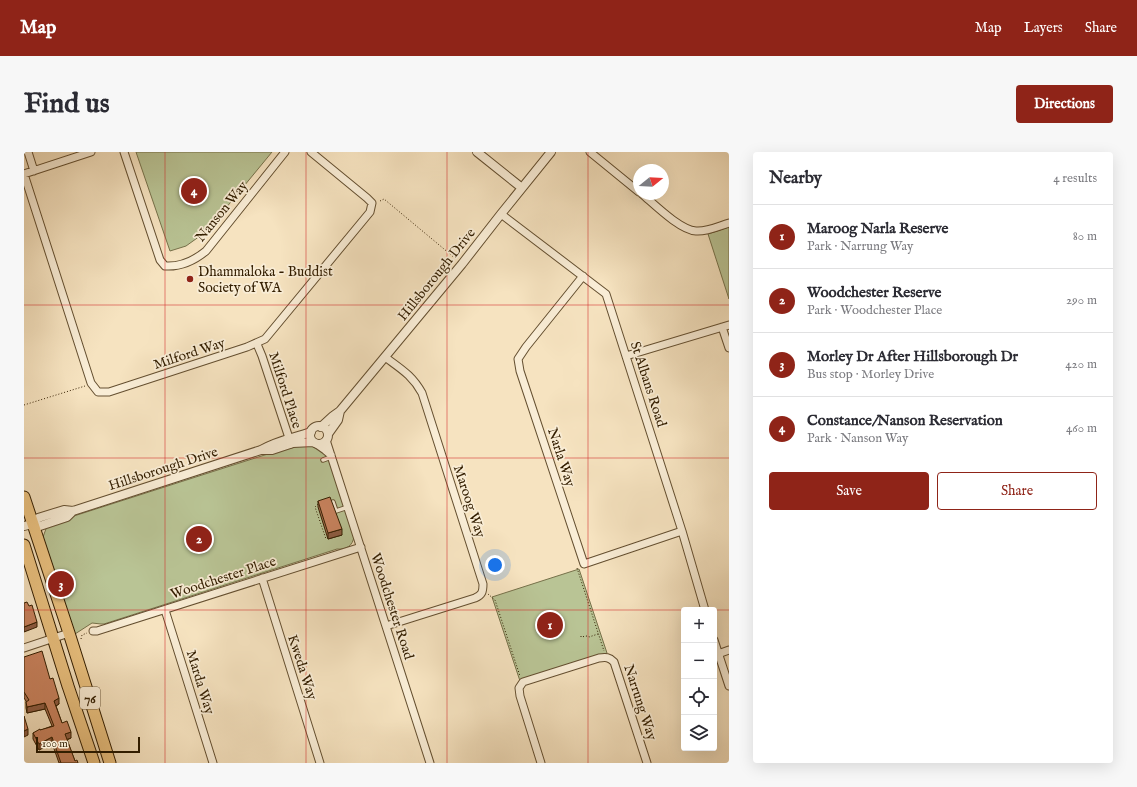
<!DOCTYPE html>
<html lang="en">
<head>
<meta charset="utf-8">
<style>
  :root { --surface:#fff; --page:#f7f7f7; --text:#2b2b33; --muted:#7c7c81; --line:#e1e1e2; --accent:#8f2418 }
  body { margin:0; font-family:"IM FELL English",serif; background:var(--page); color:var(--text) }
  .controls { position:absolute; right:12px; bottom:12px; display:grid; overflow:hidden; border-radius:4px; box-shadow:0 4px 16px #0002 }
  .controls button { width:36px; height:36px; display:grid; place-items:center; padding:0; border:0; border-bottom:1px solid var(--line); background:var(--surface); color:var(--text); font:20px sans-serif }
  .compass { position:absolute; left:609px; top:12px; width:36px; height:36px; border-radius:50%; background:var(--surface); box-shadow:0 4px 16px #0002; rotate:72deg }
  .scale { position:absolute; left:12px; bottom:10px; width:104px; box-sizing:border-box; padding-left:4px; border:2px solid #331e00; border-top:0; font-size:11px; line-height:14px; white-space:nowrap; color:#331e00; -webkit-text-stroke:3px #f9edd6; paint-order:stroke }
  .you { position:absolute; left:471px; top:413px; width:14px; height:14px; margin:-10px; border:3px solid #fff; border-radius:50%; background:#1a73e8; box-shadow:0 0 0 6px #1a73e833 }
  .badge { display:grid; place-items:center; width:26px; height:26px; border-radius:50%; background:var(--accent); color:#fff; font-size:13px; font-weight:700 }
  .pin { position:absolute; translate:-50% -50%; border:2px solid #fff; box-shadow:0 1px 4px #0006 }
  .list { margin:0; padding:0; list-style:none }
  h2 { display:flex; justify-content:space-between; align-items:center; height:52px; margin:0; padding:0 16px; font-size:17px }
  h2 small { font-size:13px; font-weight:400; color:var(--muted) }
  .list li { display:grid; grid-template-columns:26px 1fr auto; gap:12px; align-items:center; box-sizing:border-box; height:64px; padding:0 16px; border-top:1px solid var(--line) }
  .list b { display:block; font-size:15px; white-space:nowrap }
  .list p { margin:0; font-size:13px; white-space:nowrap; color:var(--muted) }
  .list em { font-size:13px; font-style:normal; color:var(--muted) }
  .actions { display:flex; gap:8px; padding:12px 16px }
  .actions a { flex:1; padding:9px 0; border:1px solid var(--accent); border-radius:4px; text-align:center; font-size:14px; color:var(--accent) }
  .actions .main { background:var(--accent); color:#fff }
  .icon { flex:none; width:22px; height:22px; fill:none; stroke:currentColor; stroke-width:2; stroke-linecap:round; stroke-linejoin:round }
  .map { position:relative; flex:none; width:705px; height:611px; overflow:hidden; border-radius:4px }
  header { display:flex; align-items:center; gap:24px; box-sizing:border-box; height:56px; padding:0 20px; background:var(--accent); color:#fff }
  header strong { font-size:19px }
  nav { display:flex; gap:22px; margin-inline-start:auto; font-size:14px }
  .intro { display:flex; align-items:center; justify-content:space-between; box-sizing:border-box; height:96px; padding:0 24px }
  h1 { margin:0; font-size:28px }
  .button { padding:10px 18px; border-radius:4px; background:var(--accent); color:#fff; font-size:14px; font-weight:700 }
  main { display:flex; gap:24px; padding:0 24px }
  aside { flex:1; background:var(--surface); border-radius:4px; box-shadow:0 4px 16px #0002 }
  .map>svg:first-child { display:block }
  .green { fill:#b9c495; stroke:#76714a }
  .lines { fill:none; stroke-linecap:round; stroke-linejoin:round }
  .service-casing { stroke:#644f30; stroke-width:5.5 }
  .minor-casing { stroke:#644f30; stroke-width:9 }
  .tertiary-casing { stroke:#644f30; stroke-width:10 }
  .trunk-casing { stroke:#331e00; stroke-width:13 }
  .path { stroke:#331e00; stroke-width:1; stroke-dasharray:1 2; stroke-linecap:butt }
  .service { stroke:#f9edd6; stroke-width:3.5 }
  .minor { stroke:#f9edd6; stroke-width:7 }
  .tertiary { stroke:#f9edd6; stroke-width:8 }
  .trunk { stroke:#ebc280; stroke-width:11 }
  .wall { fill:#ad7152; stroke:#331e00 }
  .shaded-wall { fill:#8d5c42; stroke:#331e00 }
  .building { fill:#c9835f; stroke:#331e00 }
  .grid { fill:none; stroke:#d62828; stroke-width:1; stroke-opacity:0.55 }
  .poi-dot { fill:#8f2418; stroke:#f9edd6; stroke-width:1.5 }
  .labels { text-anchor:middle; stroke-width:3.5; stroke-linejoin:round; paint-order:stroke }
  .shield { fill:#f9edd6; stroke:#6e5c40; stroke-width:1 }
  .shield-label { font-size:13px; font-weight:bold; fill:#331e00 }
  .street-label { font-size:14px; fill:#331e00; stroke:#f9edd6 }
  .poi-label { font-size:14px; fill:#331e00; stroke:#f9edd6; text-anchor:start }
</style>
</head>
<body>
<header>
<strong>Map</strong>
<nav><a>Map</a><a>Layers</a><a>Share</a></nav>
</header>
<div class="intro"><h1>Find us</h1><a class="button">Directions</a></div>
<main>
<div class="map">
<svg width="705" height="611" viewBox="0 0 705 611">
  <rect width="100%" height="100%" fill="#f6e3c0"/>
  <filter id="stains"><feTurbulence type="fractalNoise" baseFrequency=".005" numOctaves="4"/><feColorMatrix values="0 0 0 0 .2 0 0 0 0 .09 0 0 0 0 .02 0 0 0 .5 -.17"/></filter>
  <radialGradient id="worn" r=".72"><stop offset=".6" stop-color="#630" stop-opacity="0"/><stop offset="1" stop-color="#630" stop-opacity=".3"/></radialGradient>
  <path class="green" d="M112,0H248L183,79L162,94L146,99Z
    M705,75V147L684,82Z
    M284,291L301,301L308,315L330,384C329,394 322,398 313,397L80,472H77L68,471L51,482L19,385L23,374L28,371L275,292Z
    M555,417L583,501L496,529L468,445Z"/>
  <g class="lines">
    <defs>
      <path id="service" d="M299,308L307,305
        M309,350L312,359L324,355"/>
      <path id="minor" d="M4,0L10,19
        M100,0L136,108L141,114C156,115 171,108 182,99L261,0
        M566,0L615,40
        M0,22L67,231L74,240H85L223,195L241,187L346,60L348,51L343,46L287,0
        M0,22L67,0
        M618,42C631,53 656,78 672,79C683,80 695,74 705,71
        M477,62L582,142L658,379L681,458
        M559,124L502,195L494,207L496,219L560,412L658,379
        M698,175L705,196
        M233,192L238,204L267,292
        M602,204L705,173
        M361,205C377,217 388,223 398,241L459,432C459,440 458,443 451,446L362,474
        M302,288L406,611
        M291,291L301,298L307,303
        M238,426L296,611
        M141,458L189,611
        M69,479H73L337,395
        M690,488L705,534
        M0,496L45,481
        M694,502L705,498
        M517,611L496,544L495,536L499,530L575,506C582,505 585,505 590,510L623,611"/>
      <path id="tertiary" d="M453,0L498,36
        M286 283a9 9 0 1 1 18 0a9 9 0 1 1-18 0Z
        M297,275L309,264L316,259L438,112L477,62L527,0
        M304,282L314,268L316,259
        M237,298H248L269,291L289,290
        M8,372L16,374L43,365L49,359
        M0,374L8,372L14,366L40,358L49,359L237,298C254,288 270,286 287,280"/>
      <path id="trunk" d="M0,345L45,481L86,611
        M0,393L44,534L70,611"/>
    </defs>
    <use href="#service" class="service-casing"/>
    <use href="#minor" class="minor-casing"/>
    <use href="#tertiary" class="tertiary-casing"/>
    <use href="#trunk" class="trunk-casing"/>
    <path class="path" d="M356,49L360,47L432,107
      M0,253L61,234
      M294,352L291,355L302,387
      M553,416L580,499
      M464,442L471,448L496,524
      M557,484V485L563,484L565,485L574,482
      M57,487L58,483L63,481"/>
    <use href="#service" class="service"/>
    <use href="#minor" class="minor"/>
    <use href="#tertiary" class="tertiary"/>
    <use href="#trunk" class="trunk"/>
  </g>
  <path class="wall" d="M294,349L318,383L304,387L294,355Z
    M0,505L26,527L35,552L32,554L38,571L47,586L43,588L51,609L54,611H35L28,591L15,598L9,587V581L28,574L21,557L3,561L2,556V549L0,546Z"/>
  <path class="shaded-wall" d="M318,377V383L304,387V381Z
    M13,470V475L0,480V475Z
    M35,546V552L30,555V549Z
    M21,551V557L3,561V555Z
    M4,577V583L0,585V579Z
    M47,580V586L41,588V582Z
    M28,585V591L15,598V592Z"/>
  <path class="building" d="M306,345L318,377L304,381L294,349Z
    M3,450L5,454L8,453L13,470L0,475V451Z
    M18,499L26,527L29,526L35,546L30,549L38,571L43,569L47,580L41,582L51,609L53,608L54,611H37L28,585L15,592L9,581L16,577V578L30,574L21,551L3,555L2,550L5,548L0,540V505Z
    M0,564L4,577L0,579Z"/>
  <path class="grid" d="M141,0V611M282,0V611M423,0V611M564,0V611M0,153H705M0,306H705M0,458H660M690,458H705"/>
  <circle class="poi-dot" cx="166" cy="127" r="4"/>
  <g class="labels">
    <rect class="shield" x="56" y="535" width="20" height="22" rx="3"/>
    <g class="shield-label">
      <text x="66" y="551">76</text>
    </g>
    <g class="street-label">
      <text transform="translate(197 59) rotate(-51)" y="5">Nanson Way</text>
      <text transform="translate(412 122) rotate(-51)" y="5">Hillsborough Drive</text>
      <text transform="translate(165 201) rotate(-18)" y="5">Milford Way</text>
      <text transform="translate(625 232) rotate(72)" y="5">St Albans Road</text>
      <text transform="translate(262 238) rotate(72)" y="5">Milford Place</text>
      <text transform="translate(538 305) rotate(72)" y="5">Narla Way</text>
      <text transform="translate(139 316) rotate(-18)" y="5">Hillsborough Drive</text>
      <text transform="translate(446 349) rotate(72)" y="5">Maroog Way</text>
      <text transform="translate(199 425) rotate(-18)" y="5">Woodchester Place</text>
      <text transform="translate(369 454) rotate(72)" y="5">Woodchester Road</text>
      <text transform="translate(279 515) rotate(72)" y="5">Kweda Way</text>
      <text transform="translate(177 530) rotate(73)" y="5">Marda Way</text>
      <text transform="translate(617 550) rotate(72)" y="5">Narrung Way</text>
    </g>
    <g class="poi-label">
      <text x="174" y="124">Dhammaloka - Buddist<tspan x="174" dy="16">Society of WA</tspan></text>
    </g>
  </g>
  <rect width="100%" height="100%" filter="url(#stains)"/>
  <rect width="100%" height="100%" fill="url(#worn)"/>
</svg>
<div class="controls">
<button>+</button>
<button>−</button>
<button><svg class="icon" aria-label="locate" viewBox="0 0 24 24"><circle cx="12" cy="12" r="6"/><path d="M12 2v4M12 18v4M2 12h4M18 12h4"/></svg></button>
<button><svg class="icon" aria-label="layers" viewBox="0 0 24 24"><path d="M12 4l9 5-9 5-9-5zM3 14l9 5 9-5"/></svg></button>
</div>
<svg class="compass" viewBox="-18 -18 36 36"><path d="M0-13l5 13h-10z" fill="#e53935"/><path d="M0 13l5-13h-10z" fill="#7c7c81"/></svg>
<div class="scale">100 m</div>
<div class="you"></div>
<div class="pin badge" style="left:526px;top:473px">1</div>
<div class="pin badge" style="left:175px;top:387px">2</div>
<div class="pin badge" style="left:37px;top:432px">3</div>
<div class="pin badge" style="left:170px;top:39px">4</div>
</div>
<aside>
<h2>Nearby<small>4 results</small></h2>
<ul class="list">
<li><span class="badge">1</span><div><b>Maroog Narla Reserve</b><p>Park · Narrung Way</p></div><em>80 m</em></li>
<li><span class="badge">2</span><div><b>Woodchester Reserve</b><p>Park · Woodchester Place</p></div><em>290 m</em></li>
<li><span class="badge">3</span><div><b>Morley Dr After Hillsborough Dr</b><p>Bus stop · Morley Drive</p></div><em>420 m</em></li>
<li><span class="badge">4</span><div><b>Constance/Nanson Reservation</b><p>Park · Nanson Way</p></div><em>460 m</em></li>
</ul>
<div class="actions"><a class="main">Save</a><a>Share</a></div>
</aside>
</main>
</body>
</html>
